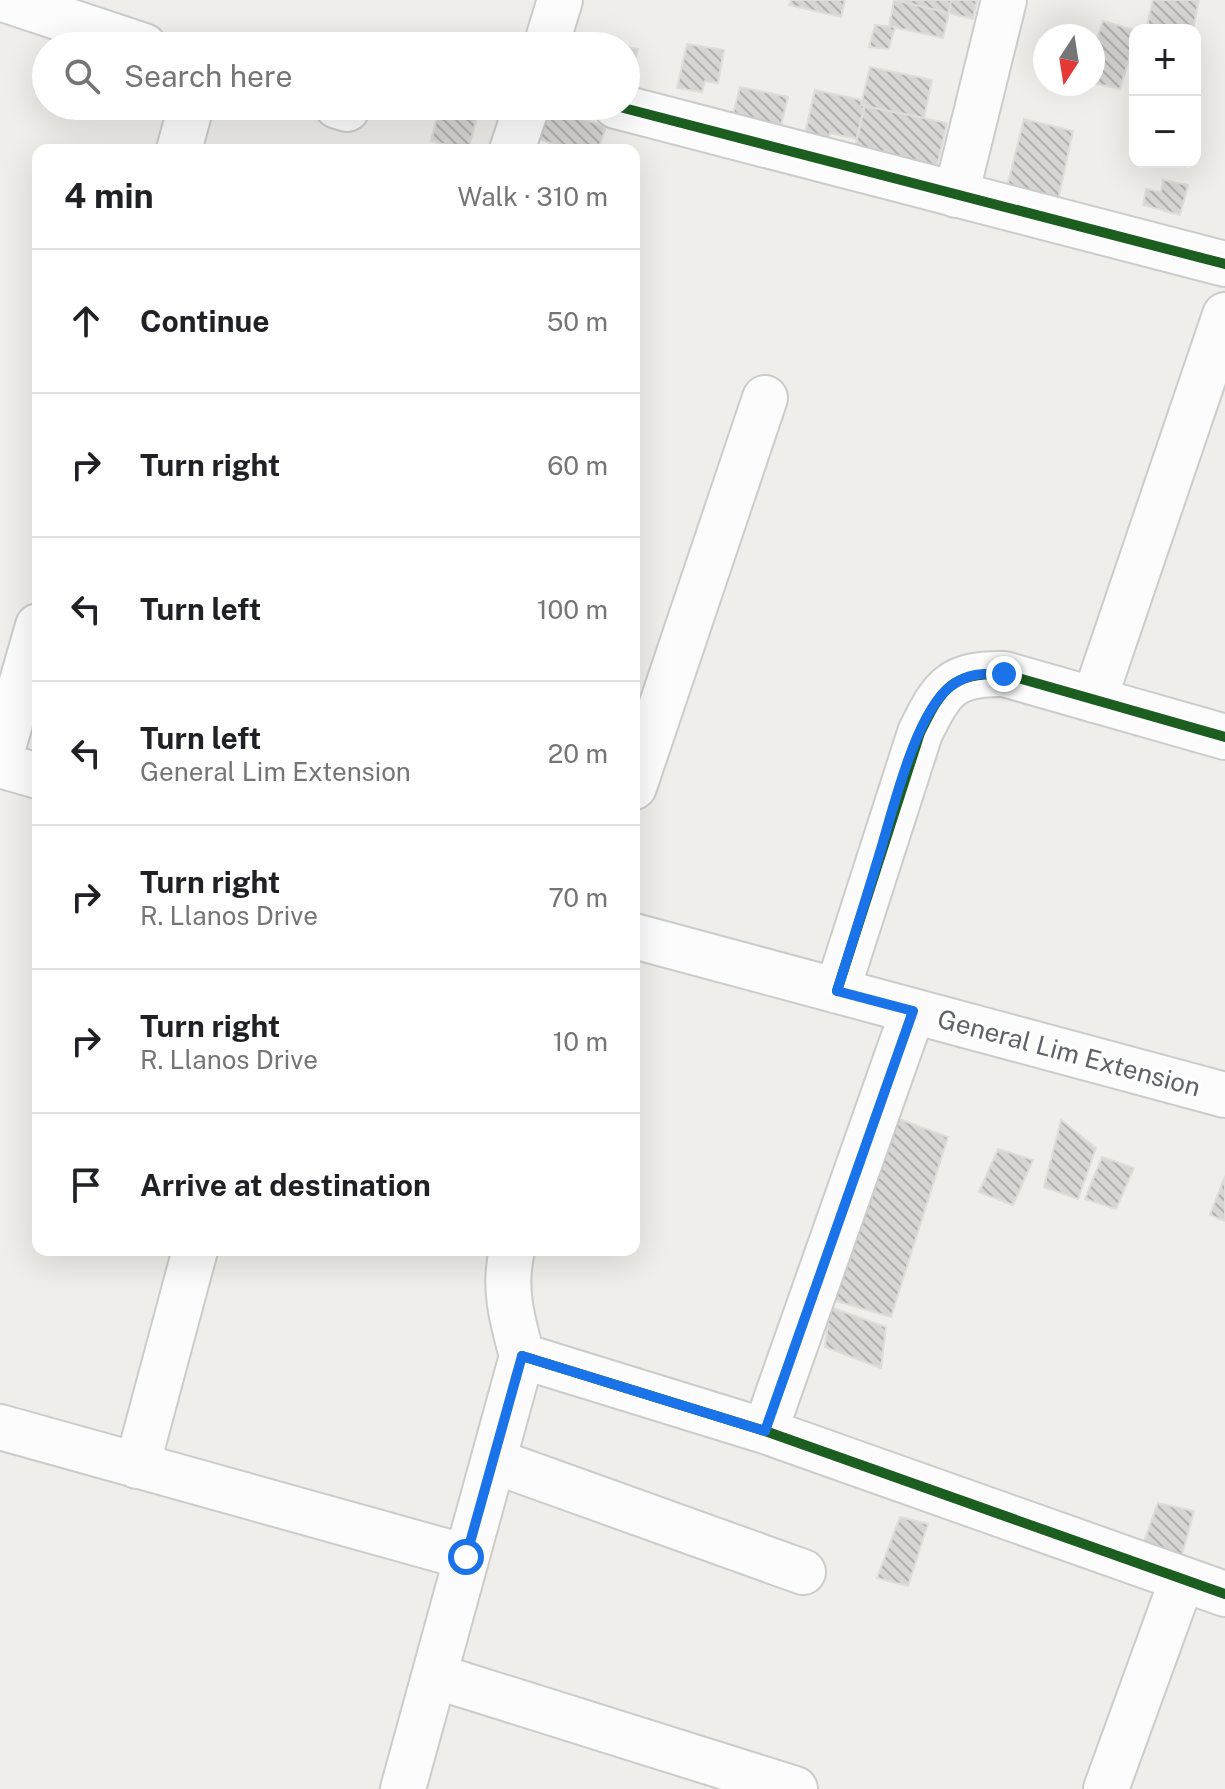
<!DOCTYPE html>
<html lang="en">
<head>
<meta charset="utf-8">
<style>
  :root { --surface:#fff; --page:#f2f2f2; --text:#202124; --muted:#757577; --line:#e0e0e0 }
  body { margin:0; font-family:"Public Sans",sans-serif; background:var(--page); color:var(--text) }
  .controls { position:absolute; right:24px; top:24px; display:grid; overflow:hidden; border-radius:16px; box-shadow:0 8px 32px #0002 }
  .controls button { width:72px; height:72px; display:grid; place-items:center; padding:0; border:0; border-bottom:2px solid var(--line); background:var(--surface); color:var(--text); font:40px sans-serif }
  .compass { position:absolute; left:1033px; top:24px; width:72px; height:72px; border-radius:50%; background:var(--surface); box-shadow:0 8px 32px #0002; rotate:192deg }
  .stop { position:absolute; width:24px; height:24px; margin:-18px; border:6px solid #1a73e8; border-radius:50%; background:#fff }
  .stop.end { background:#1a73e8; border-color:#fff; box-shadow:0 2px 8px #0008 }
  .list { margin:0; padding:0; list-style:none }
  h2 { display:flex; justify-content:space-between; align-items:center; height:104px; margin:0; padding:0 32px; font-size:34px }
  h2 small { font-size:26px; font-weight:400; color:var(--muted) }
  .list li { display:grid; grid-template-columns:52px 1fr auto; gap:24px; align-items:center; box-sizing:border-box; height:144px; padding:0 32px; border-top:2px solid var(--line) }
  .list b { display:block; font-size:30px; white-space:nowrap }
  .list p { margin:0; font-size:26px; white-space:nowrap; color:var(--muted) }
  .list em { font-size:26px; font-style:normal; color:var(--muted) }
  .icon { flex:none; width:44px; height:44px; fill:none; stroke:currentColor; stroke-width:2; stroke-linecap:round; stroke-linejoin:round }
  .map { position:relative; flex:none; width:1225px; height:1789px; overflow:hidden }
  .search { position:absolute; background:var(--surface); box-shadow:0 8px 32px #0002; left:32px; top:32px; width:608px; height:88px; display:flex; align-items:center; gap:20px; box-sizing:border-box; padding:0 28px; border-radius:44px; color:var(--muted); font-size:30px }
  .panel { position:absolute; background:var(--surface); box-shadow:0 8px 32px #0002; left:32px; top:144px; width:608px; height:1112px; border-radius:16px }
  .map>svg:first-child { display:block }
  .building { fill:url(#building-back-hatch); stroke:#deddd9; stroke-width:2 }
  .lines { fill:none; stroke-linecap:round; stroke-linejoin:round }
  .minor-casing { stroke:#cbcccc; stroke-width:48 }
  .minor { stroke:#fdfcfc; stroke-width:44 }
  .cycleway-casing { stroke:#fff; stroke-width:15 }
  .cycleway { stroke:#1b5e20; stroke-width:10 }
  .route { stroke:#1a73e8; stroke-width:10 }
  .labels { text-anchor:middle; stroke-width:6; stroke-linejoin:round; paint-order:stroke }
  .street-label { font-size:26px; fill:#5f6368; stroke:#fff }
</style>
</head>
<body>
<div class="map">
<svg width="1225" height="1789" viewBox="0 0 1225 1789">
  <defs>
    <pattern id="building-back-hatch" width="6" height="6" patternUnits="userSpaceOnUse" patternTransform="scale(2)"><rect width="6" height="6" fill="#d6d5d3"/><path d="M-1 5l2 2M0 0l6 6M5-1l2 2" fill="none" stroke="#b1b0af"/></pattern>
  </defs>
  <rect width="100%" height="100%" fill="#efeeea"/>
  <path class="building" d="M791,0H845L841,17L789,5Z
    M894,0L949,13L943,38L889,26Z
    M894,0H951L949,13Z
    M951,0H977L973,19L949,13Z
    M1153,0H1199L1193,30H1165L1147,26Z
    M1103,21L1135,30V39L1120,89L1093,83V51Z
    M875,25L895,27L889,49L869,47Z
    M578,36L623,46H576Z
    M687,44L724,50L718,83L705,81L702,92L677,88Z
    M626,47L638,49L628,90H626Z
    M870,67L932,80L924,118L861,105Z
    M740,87L788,97L780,130L732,118Z
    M815,90L866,101L857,139L830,133L828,148L803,142Z
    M440,106H480L468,150L431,141Z
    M864,106L947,123L936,171L854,151Z
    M546,107L606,127L598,150H570L536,138Z
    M1024,119L1073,131L1058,200L1006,191Z
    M1163,180L1188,185L1180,215L1143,205L1146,189L1161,192Z
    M891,1116L948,1137L891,1317L833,1300Z
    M1061,1120L1096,1148L1078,1199L1044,1187Z
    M998,1149L1033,1160L1013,1205L979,1192Z
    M1102,1157L1134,1168L1116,1209L1085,1199Z
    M1225,1176V1221L1210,1215Z
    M830,1307L886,1327L881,1368L825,1347Z
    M1158,1503L1194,1511L1180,1562L1142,1547Z
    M900,1517L928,1524L908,1586L877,1578Z"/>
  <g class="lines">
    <defs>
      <path id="minor" d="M6,0L144,46
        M546,46L560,0
        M337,106L347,109
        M616,106L1225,264
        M179,150L191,106
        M512,150L527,106
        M956,195L1004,0
        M1094,700L1225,315
        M0,758L38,626
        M0,765L38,776
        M634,787L765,398
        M634,936L1225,1095
        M837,991L920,733C942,688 951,673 1004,674L1225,737
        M522,1356L765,1431L1225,1594
        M0,1427L466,1557
        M765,1431L913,1011
        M494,1461L803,1572
        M137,1466L195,1250
        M435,1676L795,1789
        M403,1789L522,1356C512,1319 503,1288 512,1250
        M1106,1789L1182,1580"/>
    </defs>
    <use href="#minor" class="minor-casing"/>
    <use href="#minor" class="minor"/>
    <defs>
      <path id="cycleway" d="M616,106L1225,264
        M837,991L920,733C942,688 951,673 1004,674L1225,737
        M522,1356L765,1431L1225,1594"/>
    </defs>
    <use href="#cycleway" class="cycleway-casing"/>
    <use href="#cycleway" class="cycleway"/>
  </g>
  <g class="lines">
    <path class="route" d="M466,1557L522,1356L765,1431L913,1011L837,991C852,943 867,896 881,849C894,806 916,712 951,686C968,673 984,673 1004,674"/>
  </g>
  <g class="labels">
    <g class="street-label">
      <text transform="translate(1069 1053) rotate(15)" y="9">General Lim Extension</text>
    </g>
  </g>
</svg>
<div class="controls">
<button>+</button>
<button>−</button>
</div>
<svg class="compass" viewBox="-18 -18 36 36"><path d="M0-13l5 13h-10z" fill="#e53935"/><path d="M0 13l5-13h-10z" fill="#757577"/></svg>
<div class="stop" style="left:466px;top:1557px"></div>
<div class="stop end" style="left:1004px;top:674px"></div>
<div class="search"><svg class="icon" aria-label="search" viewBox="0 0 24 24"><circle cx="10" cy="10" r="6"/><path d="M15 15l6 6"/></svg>Search here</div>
<section class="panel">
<h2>4 min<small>Walk · 310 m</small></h2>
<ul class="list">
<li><svg class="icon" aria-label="ahead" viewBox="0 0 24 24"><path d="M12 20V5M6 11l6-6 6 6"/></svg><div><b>Continue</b></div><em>50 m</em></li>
<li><svg class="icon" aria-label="right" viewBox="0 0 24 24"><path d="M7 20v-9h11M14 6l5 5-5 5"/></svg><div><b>Turn right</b></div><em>60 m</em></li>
<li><svg class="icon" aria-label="left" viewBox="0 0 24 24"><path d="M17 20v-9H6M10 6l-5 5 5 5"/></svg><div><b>Turn left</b></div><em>100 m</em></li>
<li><svg class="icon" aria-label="left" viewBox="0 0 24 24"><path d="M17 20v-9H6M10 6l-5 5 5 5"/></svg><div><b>Turn left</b><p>General Lim Extension</p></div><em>20 m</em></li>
<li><svg class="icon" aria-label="right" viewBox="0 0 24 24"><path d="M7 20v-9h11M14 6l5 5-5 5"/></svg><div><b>Turn right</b><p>R. Llanos Drive</p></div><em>70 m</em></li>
<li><svg class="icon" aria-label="right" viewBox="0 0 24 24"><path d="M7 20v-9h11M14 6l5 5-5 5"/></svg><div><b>Turn right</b><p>R. Llanos Drive</p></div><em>10 m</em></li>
<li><svg class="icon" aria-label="arrive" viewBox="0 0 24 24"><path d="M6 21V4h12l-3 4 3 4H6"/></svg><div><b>Arrive at destination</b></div></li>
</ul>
</section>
</div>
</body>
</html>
